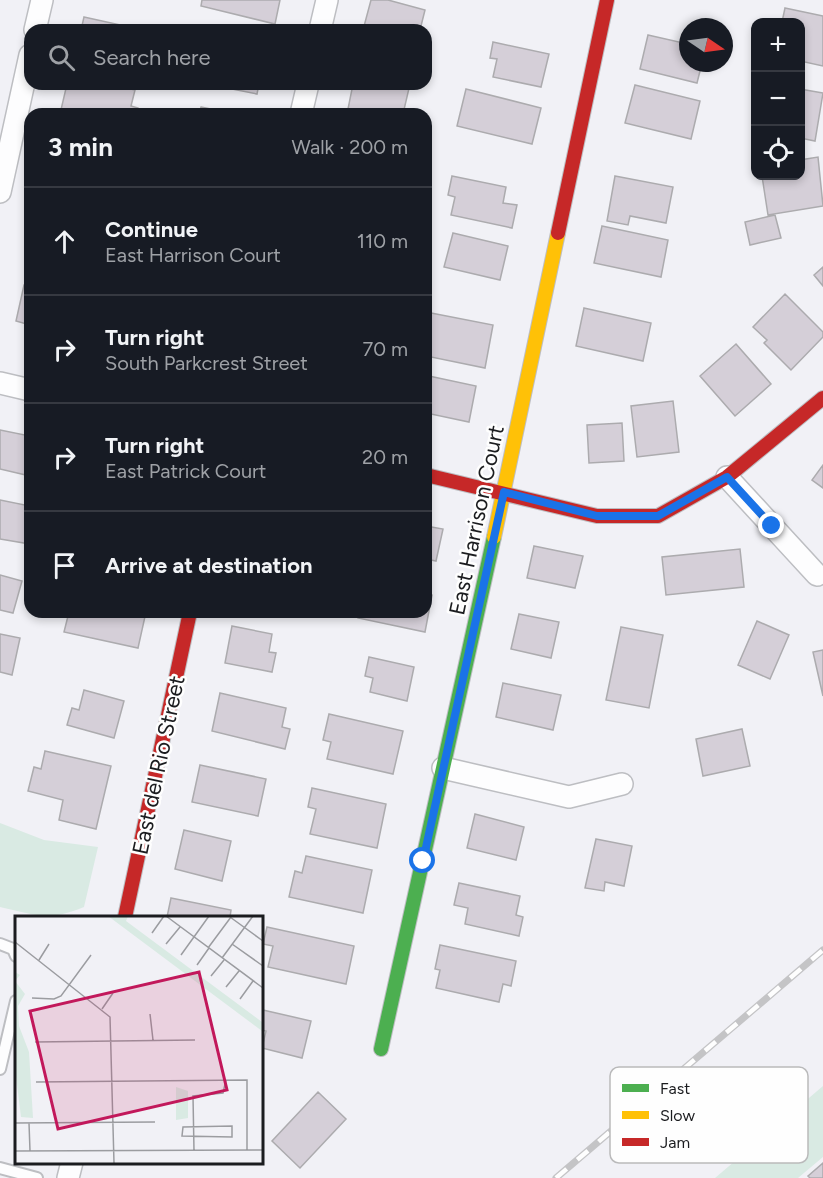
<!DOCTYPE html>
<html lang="en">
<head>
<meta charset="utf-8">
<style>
  :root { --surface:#171b24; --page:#242831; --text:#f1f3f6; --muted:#9ea1a6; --line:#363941 }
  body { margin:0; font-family:Figtree,sans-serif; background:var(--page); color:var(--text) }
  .controls { position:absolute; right:18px; top:18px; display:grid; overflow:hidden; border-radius:12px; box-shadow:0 3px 9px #0003 }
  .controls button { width:54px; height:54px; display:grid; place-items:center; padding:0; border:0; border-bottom:2px solid var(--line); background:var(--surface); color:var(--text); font:30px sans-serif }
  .compass { position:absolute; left:679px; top:18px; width:54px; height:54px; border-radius:50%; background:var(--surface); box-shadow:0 3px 9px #0003; rotate:103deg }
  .stop { position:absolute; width:18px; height:18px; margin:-14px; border:4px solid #1a73e8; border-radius:50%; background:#fff }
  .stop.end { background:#1a73e8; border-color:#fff; box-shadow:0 2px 6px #0008 }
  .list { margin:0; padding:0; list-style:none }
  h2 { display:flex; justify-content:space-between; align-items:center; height:78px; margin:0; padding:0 24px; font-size:26px }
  h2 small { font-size:20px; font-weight:400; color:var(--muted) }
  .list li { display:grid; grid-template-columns:39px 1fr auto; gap:18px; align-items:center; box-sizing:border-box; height:108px; padding:0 24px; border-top:2px solid var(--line) }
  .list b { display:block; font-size:22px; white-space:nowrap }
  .list p { margin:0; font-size:20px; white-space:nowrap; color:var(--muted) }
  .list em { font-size:20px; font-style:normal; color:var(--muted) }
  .icon { flex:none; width:33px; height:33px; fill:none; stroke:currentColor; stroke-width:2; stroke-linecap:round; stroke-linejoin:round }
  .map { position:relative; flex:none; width:823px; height:1178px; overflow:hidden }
  .search { position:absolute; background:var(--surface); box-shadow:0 3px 9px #0003; left:24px; top:24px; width:408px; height:66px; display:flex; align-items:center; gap:15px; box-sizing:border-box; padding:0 21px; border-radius:18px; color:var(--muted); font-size:22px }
  .panel { position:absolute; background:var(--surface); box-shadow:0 3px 9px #0003; left:24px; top:108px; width:408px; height:510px; border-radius:18px }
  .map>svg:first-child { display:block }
  .green { fill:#d9eae3 }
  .building { fill:#d5cfd8; stroke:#acabae; stroke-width:1.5 }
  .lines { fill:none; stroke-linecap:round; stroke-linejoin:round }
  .lane-casing { stroke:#bdbec2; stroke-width:14 }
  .street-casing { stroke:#bdbec2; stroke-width:24 }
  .fast-casing { stroke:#bdbec2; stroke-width:16 }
  .slow-casing { stroke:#bdbec2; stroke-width:16 }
  .jam-casing { stroke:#bdbec2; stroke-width:16 }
  .lane { stroke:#fdfdfe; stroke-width:10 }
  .street { stroke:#fdfdfe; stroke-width:21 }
  .fast { stroke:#4caf50; stroke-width:14 }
  .slow { stroke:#ffc107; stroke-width:14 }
  .jam { stroke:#c62828; stroke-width:14 }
  .rail-casing { stroke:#c4c4c6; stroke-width:7 }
  .rail { stroke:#fefefe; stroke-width:4.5; stroke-dasharray:14; stroke-linecap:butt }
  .route { stroke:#1a73e8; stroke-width:8 }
  .labels { text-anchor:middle; stroke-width:5; stroke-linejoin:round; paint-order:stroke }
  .street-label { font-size:22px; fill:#1b1c1f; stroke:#fefefe }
  .inset-road { fill:none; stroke:#9b9ca0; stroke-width:1.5 }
  .view { fill:#c2185b; fill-opacity:0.15; stroke:#c2185b; stroke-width:3 }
  .inset-edge { fill:none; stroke:#1b1c1f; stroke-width:3 }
  .key { fill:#fefefe; stroke:#bababb; stroke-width:1.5 }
  .key-label { font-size:16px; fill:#1b1c1f }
</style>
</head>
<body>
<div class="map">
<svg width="823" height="1178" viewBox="0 0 823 1178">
  <rect width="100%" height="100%" fill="#f1f1f6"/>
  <path class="green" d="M0,823L44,840L98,847L84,907C48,922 36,915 0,907Z
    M823,1086V1157L798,1178H715Z"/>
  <path class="building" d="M202,0H280L275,24L201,6Z
    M371,0H388L425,10L420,30H363Z
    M785,8L823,16V66L800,61V22H782Z
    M84,17L125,26L124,30H81Z
    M648,35L688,44V63H702L697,83L640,69Z
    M493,42L549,54L541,87L493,77L497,59L490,58Z
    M67,84H110L135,90L131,106L138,108L137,114H60Z
    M207,84H259L257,94Z
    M353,84H410L403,114H347Z
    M635,85L700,101L691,139L625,123Z
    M466,89L541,108L532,144L457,126Z
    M800,89L823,93L815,141L800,138Z
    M201,107L235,114H199Z
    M756,110V128H752Z
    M818,157L823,206L768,215L762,176H800V160Z
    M452,176L506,187L503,203L517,205L512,228L451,215L455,197L448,195Z
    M615,176L673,187L666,223L630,216L628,225L607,221Z
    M775,215L781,238L750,245L745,222Z
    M602,226L668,240L661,277L594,263Z
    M453,233L508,246L500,280L444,267Z
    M823,267V286L814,275Z
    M24,285L30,286V325L16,321Z
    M785,294L823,332V337L791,370L764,343L767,340L753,327Z
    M584,308L651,323L643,361L576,346Z
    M426,312L493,325L485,368L426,356Z
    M736,344L771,384L735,416L700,376Z
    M429,376L476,386L469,422L426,413Z
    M673,401L679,452L637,457L631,406Z
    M622,423L624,461L589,463L587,425Z
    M0,430L30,436V476L0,469Z
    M823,465V488L812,480Z
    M0,500L30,506V544L0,539Z
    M426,526L443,529L436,561L426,559Z
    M534,546L583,556L575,588L527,578Z
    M740,549L744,587L666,595L662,557Z
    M0,575L22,581L13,613L0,610Z
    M426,594L432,595L425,632L358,618L359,612H426Z
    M69,612H146L138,648L64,632Z
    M519,614L559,622L551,658L511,649Z
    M757,621L789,635L770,679L738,665Z
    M232,626L272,634L269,652L276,653L272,672L225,663Z
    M621,627L663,635L649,708L606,700Z
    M0,634L20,638L12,675L0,672Z
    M823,650V696L813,652Z
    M369,657L414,667L407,701L370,692L373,678L365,676Z
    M503,683L561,695L553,730L496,717Z
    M84,690L124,701L114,738L67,725L72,708L79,710Z
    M220,693L286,708L282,727L290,729L285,749L212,731Z
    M329,714L403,731L393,774L327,759L331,742L323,740Z
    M742,729L750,766L703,776L696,739Z
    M45,751L111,766L96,829L59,820L63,800L28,791L34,767L41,769Z
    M200,765L266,779L258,816L192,802Z
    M312,788L386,804L377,848L310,834L316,809L308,807Z
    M475,814L524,827L516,860L467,848Z
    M184,830L231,841L222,881L175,869Z
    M596,839L632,846L624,886L605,882L604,891L585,888Z
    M306,856L372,870L363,913L289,897L295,871L302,873Z
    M459,883L520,896L516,915L523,917L519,936L465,924L468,908L454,905Z
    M171,898L231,910L230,917H167Z
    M267,927L354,946L346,984L268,967L273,946L263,944Z
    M440,945L516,961L511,986L503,984L499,1002L436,988L440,970L435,969Z
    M263,1010L311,1021L302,1058L262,1048L266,1031L261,1030Z
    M318,1092L346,1119L300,1168L272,1141Z
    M823,1163V1178H810L808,1176Z"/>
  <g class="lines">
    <defs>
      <path id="lane" d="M0,944L13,949L16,956
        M0,1069L16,1001
        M0,1168L37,1178"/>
      <path id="street" d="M35,30L42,0
        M320,30L327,0
        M301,114L308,84
        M0,192L30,55
        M0,383L30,390
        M727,477L817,575
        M443,768L569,797L622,784
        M68,1178L72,1162"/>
      <path id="fast" d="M381,1049L494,537"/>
      <path id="slow" d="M494,537L558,233"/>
      <path id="jam" d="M558,233L607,0
        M426,475L597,516H658L727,477L823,398
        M125,917L190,612"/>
    </defs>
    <use href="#lane" class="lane-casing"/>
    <use href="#street" class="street-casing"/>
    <use href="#fast" class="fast-casing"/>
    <use href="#slow" class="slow-casing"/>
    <use href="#jam" class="jam-casing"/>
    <use href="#lane" class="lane"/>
    <use href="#street" class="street"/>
    <use href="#fast" class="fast"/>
    <use href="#slow" class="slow"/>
    <use href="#jam" class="jam"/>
    <defs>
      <path id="rail" d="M556,1178L823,950"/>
    </defs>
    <use href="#rail" class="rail-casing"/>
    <use href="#rail" class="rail"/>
  </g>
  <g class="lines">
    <path class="route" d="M423,861L504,492L597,516H658L727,477L772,526"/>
  </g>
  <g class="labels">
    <g class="street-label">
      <text transform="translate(476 520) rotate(-78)" y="8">East Harrison Court</text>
      <text transform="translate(158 765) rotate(-78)" y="8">East del Rio Street</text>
    </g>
  </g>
  <g transform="translate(15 916)">
    <rect width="248" height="248" fill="#f1f1f6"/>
    <path d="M93,0H113L111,5L247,106V115ZM0,56L5,59L0,65L10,78L3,90L4,110L14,136L18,202L6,201L0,153ZM161,171L173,175V202L161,204Z" fill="#d9eae3"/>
    <path class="inset-road" d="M151,0L248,72M215,1L248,25M137,17L149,0M0,26L95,101L99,247M151,28L165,11M217,28L248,50M193,32L216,1M166,39L194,0M207,42L238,0M24,44L34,28M182,49L194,32M196,60L209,44M211,71L224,55M17,82L39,83L46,80L76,39M225,83L238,65M87,93L98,77M135,98L138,124M20,126L180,124M21,166L232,164V234M0,207L140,206M14,207L15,235M217,210V221L167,220L168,211ZM0,235L248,234M179,235L178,180L208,177L211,164"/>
    <path class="view" d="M184,56L212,174L43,213L15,95Z"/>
    <rect width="248" height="248" class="inset-edge"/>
  </g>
  <rect x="610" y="1067" width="198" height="96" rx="9" class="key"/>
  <rect x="622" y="1084" width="27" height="8" fill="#4caf50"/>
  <rect x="622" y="1111" width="27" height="8" fill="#ffc107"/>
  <rect x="622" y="1138" width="27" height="8" fill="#c62828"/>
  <g class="key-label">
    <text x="660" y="1094">Fast</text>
    <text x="660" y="1121">Slow</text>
    <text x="660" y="1148">Jam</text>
  </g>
</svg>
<div class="controls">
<button>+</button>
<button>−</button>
<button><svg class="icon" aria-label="locate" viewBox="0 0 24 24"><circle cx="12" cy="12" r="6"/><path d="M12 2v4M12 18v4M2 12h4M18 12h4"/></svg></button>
</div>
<svg class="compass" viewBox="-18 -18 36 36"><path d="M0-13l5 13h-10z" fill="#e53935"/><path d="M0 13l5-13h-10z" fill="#9ea1a6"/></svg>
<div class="stop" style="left:423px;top:861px"></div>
<div class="stop end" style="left:772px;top:526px"></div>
<div class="search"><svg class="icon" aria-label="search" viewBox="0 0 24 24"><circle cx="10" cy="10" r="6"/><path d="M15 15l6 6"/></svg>Search here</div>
<section class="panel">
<h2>3 min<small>Walk · 200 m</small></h2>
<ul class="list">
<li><svg class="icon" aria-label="ahead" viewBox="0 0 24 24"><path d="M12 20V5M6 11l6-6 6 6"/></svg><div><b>Continue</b><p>East Harrison Court</p></div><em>110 m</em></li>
<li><svg class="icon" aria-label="right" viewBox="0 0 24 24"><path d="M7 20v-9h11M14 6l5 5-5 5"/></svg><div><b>Turn right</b><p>South Parkcrest Street</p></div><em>70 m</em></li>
<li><svg class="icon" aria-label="right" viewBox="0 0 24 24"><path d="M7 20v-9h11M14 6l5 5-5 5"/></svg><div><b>Turn right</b><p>East Patrick Court</p></div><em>20 m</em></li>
<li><svg class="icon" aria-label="arrive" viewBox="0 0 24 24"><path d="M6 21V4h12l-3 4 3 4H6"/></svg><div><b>Arrive at destination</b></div></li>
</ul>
</section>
</div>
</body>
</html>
